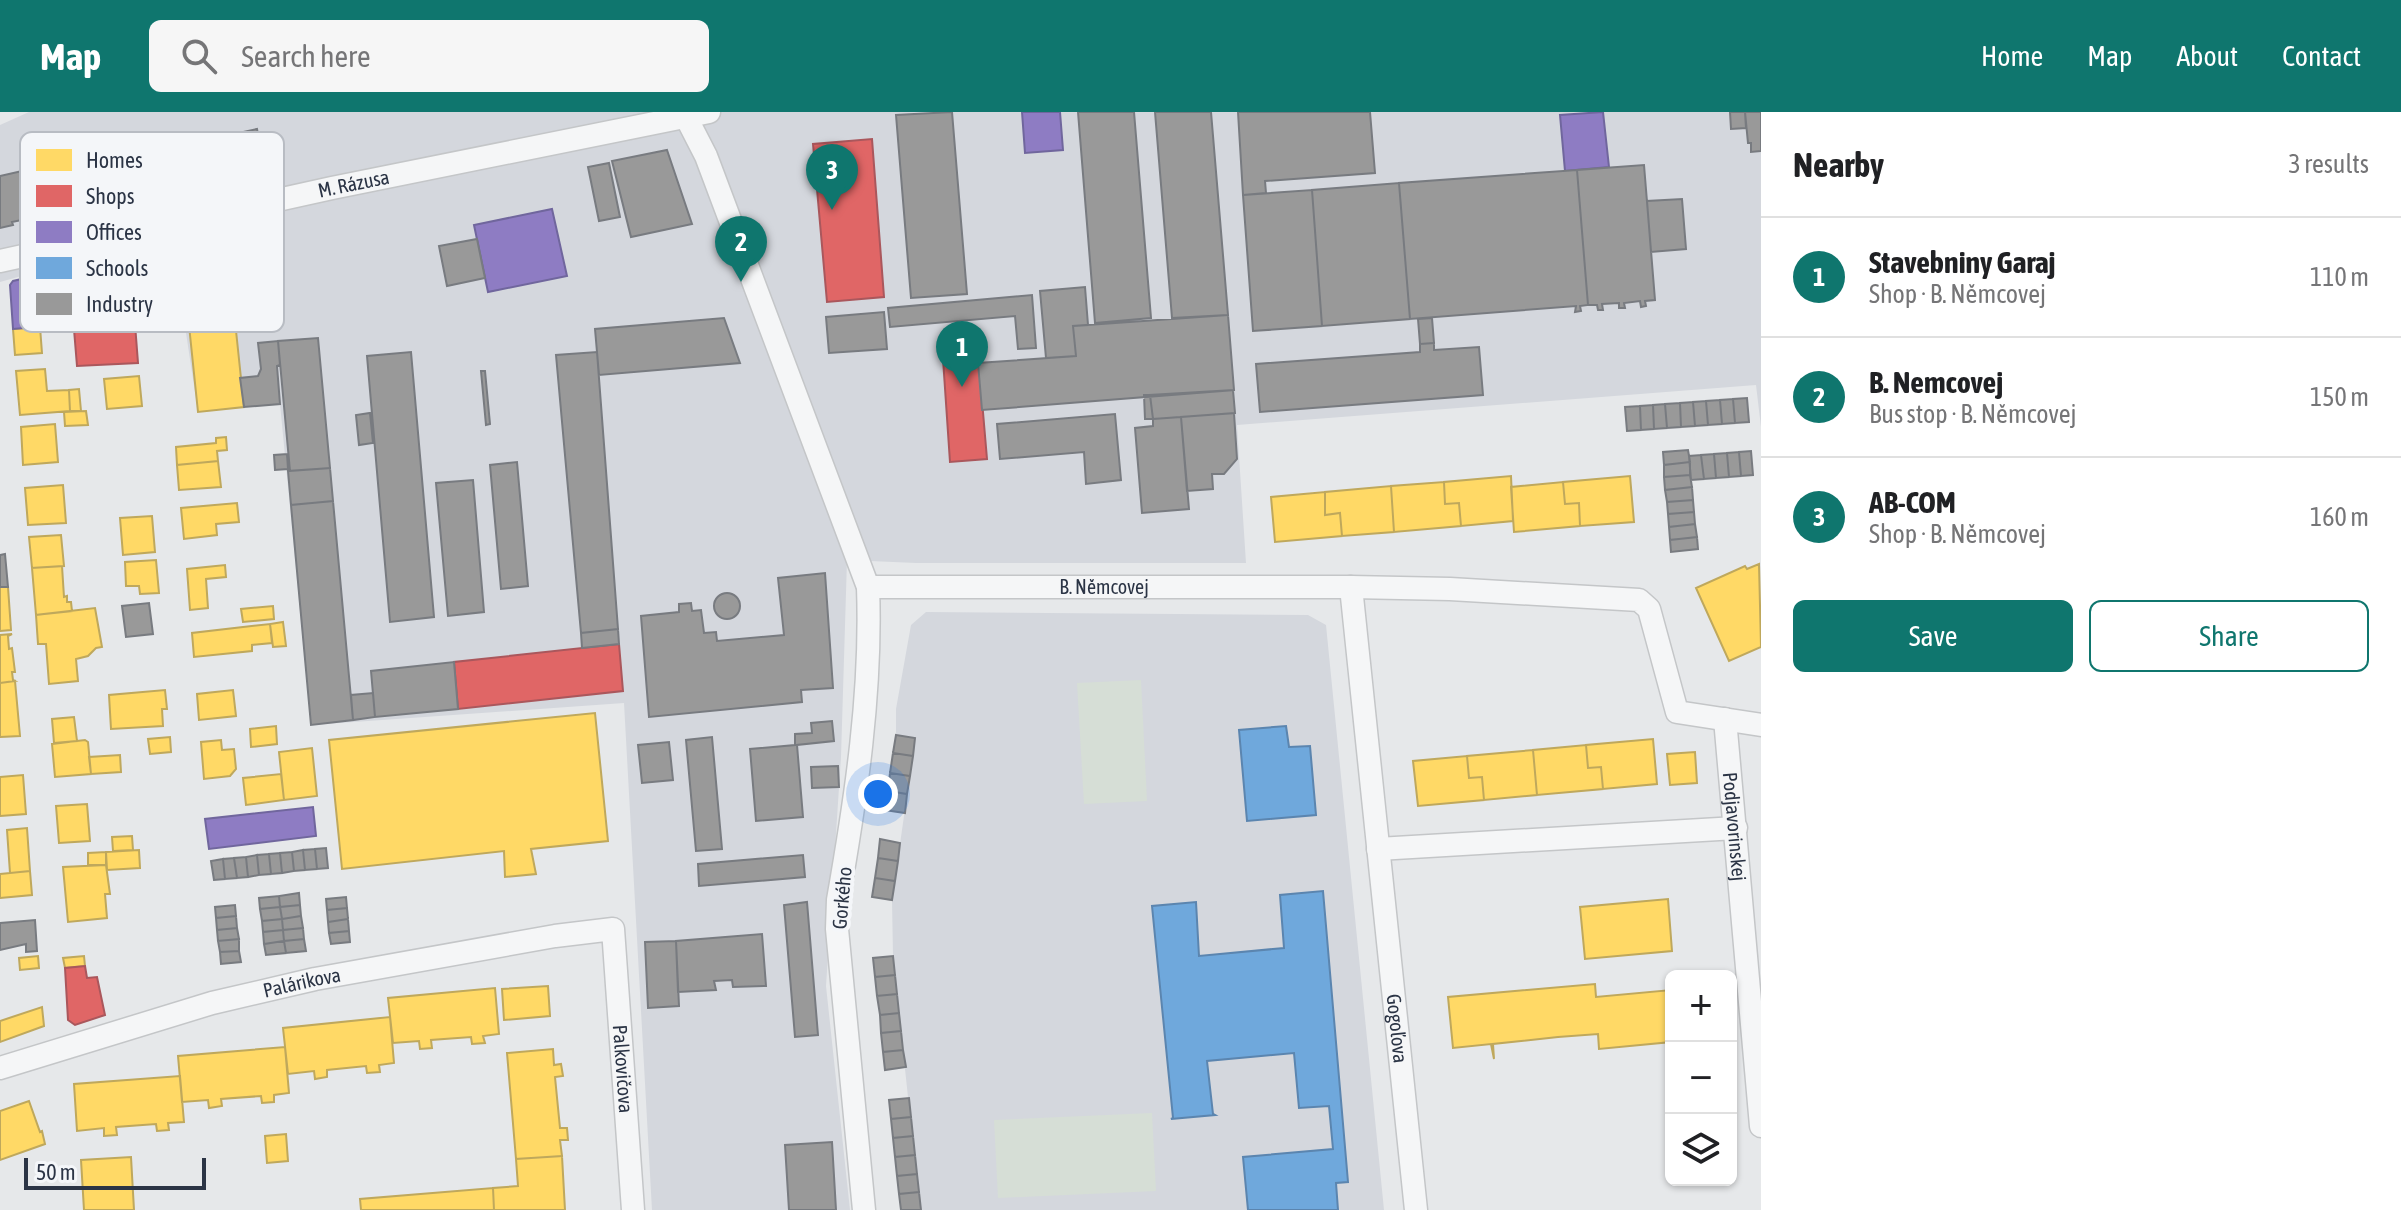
<!DOCTYPE html>
<html lang="en">
<head>
<meta charset="utf-8">
<style>
  :root { --surface:#fff; --page:#f6f6f6; --text:#202124; --muted:#757577; --line:#e0e0e0; --accent:#0f766e }
  body { margin:0; font-family:"Asap Condensed",sans-serif; background:var(--page); color:var(--text) }
  .controls { position:absolute; right:24px; bottom:24px; display:grid; overflow:hidden; border-radius:12px; box-shadow:0 2px 6px #0004 }
  .controls button { width:72px; height:72px; display:grid; place-items:center; padding:0; border:0; border-bottom:2px solid var(--line); background:var(--surface); color:var(--text); font:40px sans-serif }
  .scale { position:absolute; left:24px; bottom:20px; width:182px; box-sizing:border-box; padding-left:8px; border:4px solid #2b3445; border-top:0; font-size:22px; line-height:28px; white-space:nowrap; color:#2b3445; -webkit-text-stroke:6px #f4f6f9; paint-order:stroke }
  .you { position:absolute; left:878px; top:682px; width:28px; height:28px; margin:-20px; border:6px solid #fff; border-radius:50%; background:#1a73e8; box-shadow:0 0 0 12px #1a73e833 }
  .badge { display:grid; place-items:center; width:52px; height:52px; border-radius:50%; background:var(--accent); color:#fff; font-size:26px; font-weight:700 }
  .pin { position:absolute; translate:-50% -66px; filter:drop-shadow(0 2px 4px #0008) }
  .pin::after { content:''; position:absolute; top:42px; width:28px; height:24px; background:inherit; clip-path:polygon(0 0,100% 0,50% 100%) }
  .list { margin:0; padding:0; list-style:none }
  h2 { display:flex; justify-content:space-between; align-items:center; height:104px; margin:0; padding:0 32px; font-size:34px }
  h2 small { font-size:26px; font-weight:400; color:var(--muted) }
  .list li { display:grid; grid-template-columns:52px 1fr auto; gap:24px; align-items:center; box-sizing:border-box; height:120px; padding:0 32px; border-top:2px solid var(--line) }
  .list b { display:block; font-size:30px; white-space:nowrap }
  .list p { margin:0; font-size:26px; white-space:nowrap; color:var(--muted) }
  .list em { font-size:26px; font-style:normal; color:var(--muted) }
  .actions { display:flex; gap:16px; padding:24px 32px }
  .actions a { flex:1; padding:18px 0; border:2px solid var(--accent); border-radius:12px; text-align:center; font-size:28px; color:var(--accent) }
  .actions .main { background:var(--accent); color:#fff }
  .icon { flex:none; width:44px; height:44px; fill:none; stroke:currentColor; stroke-width:2; stroke-linecap:round; stroke-linejoin:round }
  .map { position:relative; flex:none; width:1761px; height:1098px; overflow:hidden }
  header { display:flex; align-items:center; gap:48px; box-sizing:border-box; height:112px; padding:0 40px; background:var(--accent); color:#fff }
  header strong { font-size:38px }
  nav { display:flex; gap:44px; margin-inline-start:auto; font-size:28px }
  .search { width:560px; height:72px; background:var(--page); display:flex; align-items:center; gap:20px; box-sizing:border-box; padding:0 28px; border-radius:12px; color:var(--muted); font-size:30px }
  main { display:flex }
  aside { flex:1; background:var(--surface) }
  .map>svg:first-child { display:block }
  .built { fill:#d4d7dd }
  .green { fill:#d6ded6 }
  .homes { fill:#ffd966; stroke:#bfa85c; stroke-width:2 }
  .shops { fill:#e06666; stroke:#aa575c; stroke-width:2 }
  .offices { fill:#8e7cc3; stroke:#70669d; stroke-width:2 }
  .schools { fill:#6fa8dc; stroke:#5b85af; stroke-width:2 }
  .industry { fill:#999; stroke:#787b80; stroke-width:2 }
  .lines { fill:none; stroke-linecap:round; stroke-linejoin:round }
  .minor-casing { stroke:#c4c6c8; stroke-width:25 }
  .minor { stroke:#f5f6f7; stroke-width:22 }
  .labels { text-anchor:middle; stroke-width:8; stroke-linejoin:round; paint-order:stroke }
  .street-label { font-size:20px; fill:#2b3445; stroke:#f4f6f9 }
  .key { fill:#f4f6f9; stroke:#b8bcc3; stroke-width:2 }
  .key-label { font-size:22px; fill:#2b3445 }
</style>
</head>
<body>
<header>
<strong>Map</strong>
<div class="search"><svg class="icon" aria-label="search" viewBox="0 0 24 24"><circle cx="10" cy="10" r="6"/><path d="M15 15l6 6"/></svg>Search here</div>
<nav><a>Home</a><a>Map</a><a>About</a><a>Contact</a></nav>
</header>
<main>
<div class="map">
<svg width="1761" height="1098" viewBox="0 0 1761 1098">
  <rect width="100%" height="100%" fill="#e6e8ea"/>
  <path class="built" d="M29,0H1761V315L1756,273L1237,313L1246,451H916L847,448L841,645L826,874L850,1098H652L624,591L311,613L280,292L198,300L171,122L0,170V13Z
    M926,500L1308,503L1326,513L1384,1098H920L893,844L892,788L915,627L896,623V597L911,513Z"/>
  <path class="green" d="M1141,568L1147,689L1084,692L1077,571Z
    M1152,1001L1156,1079L998,1086L994,1008Z"/>
  <path class="homes" d="M233,190L244,295L198,300L187,194Z
    M40,215L42,241L15,243L13,217Z
    M45,257L47,279L69,278L70,299L20,303L16,259Z
    M139,264L142,294L107,297L104,267Z
    M79,277L81,299H70L69,278Z
    M86,299L88,313L65,314L64,300Z
    M55,312L58,350L23,353L21,315Z
    M226,325L227,338L217,339L218,349L177,353L176,335L216,331V326Z
    M218,349L221,375L179,378L177,353Z
    M1511,364L1513,409L1461,414L1459,391L1445,392L1444,370Z
    M1630,364L1634,410L1580,414L1579,391L1565,392L1563,370Z
    M1444,370L1445,392L1459,391L1461,414L1394,420L1391,374Z
    M1563,370L1565,392L1579,391L1580,414L1514,420L1511,375Z
    M63,373L66,411L28,413L25,376Z
    M1391,374L1394,420L1342,424L1340,401L1325,403V380Z
    M1325,380V403L1340,401L1342,424L1275,430L1271,385Z
    M237,391L239,410L216,412L217,423L184,427L181,396Z
    M152,404L155,440L123,443L120,406Z
    M61,423L64,454L32,456L29,425Z
    M156,448L159,481L140,482L139,474H126L125,450Z
    M1759,452L1761,535L1729,549L1696,476L1745,454L1747,457Z
    M225,453L226,465L206,467L208,496L190,498L187,457Z
    M62,454L64,485L67,484V490H71L72,499L36,503L32,456Z
    M0,475H8L11,518L0,519Z
    M273,494L274,507L243,510L241,497Z
    M95,496L102,535L96,536L88,544L76,547L78,569L49,572L46,532H38L36,503Z
    M283,510L286,534L273,535L270,512Z
    M270,512L272,531L252,533V539L194,545L192,521Z
    M12,522L8,524L9,537L12,536L15,560H12L13,568L15,569L0,571V523Z
    M15,569L20,624L0,625V571Z
    M165,578L167,597H162L163,614L111,617L109,583Z
    M233,578L236,604L199,608L197,582Z
    M595,601L608,729L531,737L536,762L505,765L504,739L342,757L329,628Z
    M74,605L77,629L54,631L52,607Z
    M276,614L277,632L251,635L250,617Z
    M170,625L171,640L150,642L148,627Z
    M1653,627L1657,672L1603,677L1601,655L1588,656L1586,633Z
    M85,628L88,630L91,662L55,665L52,632Z
    M221,628L222,638L234,637L236,657L230,664L204,667L201,630Z
    M1586,633L1588,656L1601,655L1603,677L1537,683L1533,638Z
    M312,636L317,684L284,688L279,640Z
    M1533,638L1537,683L1484,688L1482,665L1469,666L1467,644Z
    M1695,640L1697,671L1670,673L1667,642Z
    M120,643L121,660L91,662L89,645Z
    M1467,644L1469,666L1482,665L1484,688L1418,694L1413,649Z
    M281,662L284,688L246,693L243,666Z
    M23,663L26,702L0,704V665Z
    M87,692L90,729L59,731L56,694Z
    M27,716L30,759L10,761L7,718Z
    M132,724L133,738L113,739L112,725Z
    M139,738L140,756L107,758L106,740Z
    M106,740V753H88V741Z
    M106,753L110,782H105L107,806L68,810L63,755Z
    M30,759L32,783L0,786V762Z
    M1668,787L1672,839L1585,847L1580,795Z
    M38,844L39,856L20,858L19,846Z
    M84,844L85,854L65,856L63,846Z
    M1595,872L1596,885L1671,878V930L1599,937L1598,922L1558,925L1493,932L1494,947L1491,932L1453,936L1448,885Z
    M548,874L550,904L504,908L502,877Z
    M495,876L499,922L483,924L485,931L472,932L471,925L431,928L432,936L420,937L419,929L393,931L388,886Z
    M42,895L44,914L0,930V909Z
    M390,905L394,951L379,953L380,960L367,961L366,954L327,958V965L315,967L314,959L288,962L283,916Z
    M285,935L289,981L274,983V990L262,991L261,984L221,987L222,994L209,996L208,988L182,990L178,944Z
    M553,937L554,953L561,952L563,964L555,965L560,1016H567L568,1028H560L562,1044L516,1047L507,941Z
    M180,964L184,1010L168,1011L169,1018L157,1019L156,1012L116,1015L117,1023L104,1024V1016L77,1019L74,972Z
    M29,989L40,1020L42,1019L45,1032L0,1048V999Z
    M286,1022L288,1049L267,1051L265,1024Z
    M562,1044L565,1098H494L493,1076L518,1074L516,1047Z
    M131,1045L134,1098H84L81,1048Z
    M493,1076L494,1098H361L360,1087Z"/>
  <path class="shops" d="M872,27L884,185L827,190L813,32Z
    M106,201V214L135,212L138,251L77,254L73,205Z
    M977,230L987,347L950,350L942,232Z
    M619,532L623,579L458,597L454,550Z
    M85,854L87,866L97,865L105,903L75,913L68,908L65,856Z"/>
  <path class="offices" d="M1022,0H1060L1063,38L1025,41Z
    M1603,0L1609,55L1565,59L1560,3Z
    M552,97L567,164L488,180L474,113Z
    M44,162L49,214L13,217L10,173L13,169Z
    M313,695L316,724L209,737L205,707Z"/>
  <path class="schools" d="M1286,614L1289,635L1310,634L1316,703L1247,709L1239,618Z
    M1323,779L1348,1070L1336,1071L1338,1098H1248L1243,1045L1333,1037L1329,994L1299,996L1294,941L1207,949L1213,1002L1215,1003L1171,1007L1173,1006L1152,794L1196,790L1199,844L1284,836L1280,783Z"/>
  <path class="industry" d="M952,0L967,182L911,186L896,3Z
    M1078,0H1134L1151,206L1095,211Z
    M1155,0H1211L1228,203L1172,206Z
    M1238,0H1370L1375,61L1265,69L1266,81L1243,83Z
    M1730,0H1745L1746,16L1731,17Z
    M1745,0H1761V39L1751,40V31H1748Z
    M257,17L265,61L152,84L144,45L188,37L187,32Z
    M667,38L692,112L631,125L612,49Z
    M88,44L98,92L12,110L13,113L0,116V64Z
    M609,51L620,105L599,109L588,55Z
    M1644,53L1655,188L1645,189L1646,194L1641,195L1640,189L1624,191L1625,196H1619V191L1602,192L1603,198H1598L1597,193H1588L1577,58Z
    M1577,58L1588,193L1580,194L1581,199L1575,200L1576,194L1410,207L1399,71Z
    M1399,71L1410,207L1322,214L1312,78Z
    M1312,78L1322,214L1253,219L1243,83Z
    M1682,87L1686,137L1651,140L1647,89Z
    M477,127L485,166L447,174L439,134Z
    M1085,175L1088,213L1073,214L1076,244L1046,246L1040,179Z
    M1032,183L1036,236L1018,237L1015,204L890,215L888,196Z
    M884,200L887,237L829,241L826,205Z
    M1228,203L1234,278L982,298L978,251L1076,244L1073,214Z
    M724,206L740,251L599,263L595,217Z
    M1432,206L1434,231L1420,232L1418,207Z
    M318,226L330,356L290,359L278,229Z
    M278,229L280,253L277,254L280,292L244,295L240,266L258,264L261,257L258,231Z
    M1434,231V238L1479,235L1483,283L1260,300L1256,252L1420,240V232Z
    M411,240L434,505L390,510L367,244Z
    M597,240L618,517L581,521L556,243Z
    M481,259H485L490,312L486,313Z
    M1233,278L1235,301L1153,307L1150,283Z
    M1144,283H1150L1153,307H1145Z
    M1747,286L1749,310L1735,311L1733,287Z
    M1733,287L1735,311L1722,312L1720,288Z
    M1720,288L1722,312L1708,313L1706,289Z
    M1706,289L1708,313L1695,314L1693,290Z
    M1693,290L1695,314L1681,315L1680,291Z
    M1680,291L1681,315L1667,316L1665,292Z
    M1665,292L1667,316L1654,317L1653,293Z
    M1653,293L1654,317L1641,318L1640,294Z
    M1640,294L1641,318L1627,319L1625,295Z
    M370,301L373,331L359,333L356,303Z
    M1234,301L1237,347L1224,362H1212L1213,377L1187,379L1181,305Z
    M1115,302L1121,368L1086,372L1084,340L1000,347L997,312Z
    M1181,305L1189,397L1142,401L1135,316L1153,314V307Z
    M1688,338L1690,350L1664,353L1663,340Z
    M1751,339L1753,363L1741,364L1739,340Z
    M1739,340L1741,364L1729,365L1727,341Z
    M1727,341L1729,365L1716,366L1714,342Z
    M287,342L288,357L275,358L274,343Z
    M1714,342L1716,366L1704,367L1701,343Z
    M1701,343L1704,367L1691,368L1689,344Z
    M517,350L528,474L501,477L490,353Z
    M1690,350V363L1664,365V353Z
    M330,356L333,389L291,393L288,359Z
    M1690,363L1692,375L1665,378L1664,365Z
    M473,368L484,500L448,504L436,371Z
    M1692,375L1693,388L1667,390L1665,378Z
    M1693,388L1694,400L1668,402L1667,390Z
    M333,389L353,608L311,613L291,393Z
    M1694,400L1695,412L1669,415L1668,402Z
    M1695,412L1697,425L1670,428L1669,415Z
    M1697,425L1698,437L1671,440L1670,428Z
    M5,442L8,475H0V443Z
    M825,461L833,576L801,578L802,590L649,605L641,504L679,500V492L691,491L692,499L701,498L704,521L716,520L717,529L784,523L778,466Z
    M714 494a13 13 0 1 1 26 0a13 13 0 1 1-26 0Z
    M149,491L153,522L126,525L122,494Z
    M618,517L619,532L582,536L581,521Z
    M454,550L458,597L375,605L371,559Z
    M373,581L375,605L353,608L351,583Z
    M832,609L834,629L797,633L803,705L756,709L750,637L795,633V622L812,621L811,611Z
    M896,623L915,626L913,644L893,641Z
    M712,625L722,737L696,739L686,628Z
    M669,630L673,668L642,671L638,633Z
    M893,641L913,644L910,664L890,661Z
    M838,654L839,675L812,676L811,655Z
    M890,661L910,664L907,682L888,679Z
    M888,679L907,682L905,701L884,698Z
    M880,727L900,731L898,749L878,746Z
    M326,736L328,756L317,757L315,737Z
    M315,737L317,757L305,758L303,738Z
    M303,738L305,758L294,759L292,740Z
    M292,740L294,759L282,761L280,741Z
    M280,741L282,761L271,762L269,742Z
    M269,742L271,762L259,763L257,743Z
    M257,743L259,763L248,765L246,745Z
    M803,743L805,765L699,774L698,752Z
    M246,745L248,765L237,766L234,746Z
    M234,746L237,766L225,767L223,747Z
    M878,746L898,749L895,769L875,766Z
    M223,747L225,767L214,768L211,749Z
    M875,766L895,769L892,788L872,785Z
    M299,781L300,793L280,795L279,784Z
    M279,784L280,795L260,797L259,786Z
    M346,785L347,796L327,798L326,787Z
    M807,790L818,923L795,925L784,793Z
    M235,793L236,804L216,806L215,795Z
    M300,793L301,804L282,807L280,795Z
    M280,795L282,807L262,809L260,797Z
    M347,796L348,807L328,810L327,798Z
    M236,804L237,816L217,818L216,806Z
    M301,804L303,816L283,818L282,807Z
    M282,807L283,818L263,820L262,809Z
    M348,807L349,819L329,821L328,810Z
    M35,808L37,839L26,840V832L0,838V811Z
    M237,816L239,827L218,829L217,818Z
    M303,816L304,827L284,829L283,818Z
    M283,818L284,829L264,832L263,820Z
    M349,819L350,830L331,832L329,821Z
    M762,822L766,874L733,875L732,868L714,869L716,878L678,880L676,829Z
    M239,827V839L220,840L218,829Z
    M304,827L306,839L286,841L284,829Z
    M284,829L286,841L266,843L264,832Z
    M676,829L679,894L648,896L645,830Z
    M239,839L241,850L221,852L220,840Z
    M893,844L895,863L875,865L873,846Z
    M895,863L897,882L877,884L875,865Z
    M897,882L899,901L880,903L877,884Z
    M899,901L901,919L881,921L880,903Z
    M901,919L903,938L883,940L881,921Z
    M903,938L906,955L885,958L883,940Z
    M909,986L911,1005L891,1007L889,988Z
    M911,1005L913,1024L893,1026L891,1007Z
    M913,1024L915,1043L895,1045L893,1026Z
    M832,1030L836,1098H789L785,1033Z
    M915,1043L917,1062L897,1064L895,1045Z
    M917,1062L919,1080L899,1082L897,1064Z
    M919,1080L921,1098H901L899,1082Z"/>
  <g class="lines">
    <defs>
      <g id="minor">
        <path d="M686,5L706,44L868,475C872,579 856,686 838,788L837,817L864,1098"/>
        <path id="s1" d="M0,149L332,76L709,0"/>
        <path id="s2" d="M868,475H1351L1450,477L1639,488L1649,497L1677,600L1761,613"/>
        <path id="s3" d="M1351,475L1416,1098"/>
        <path id="s4" d="M1725,607L1761,1014"/>
        <path d="M1378,737L1736,716"/>
        <path id="s5" d="M0,956L212,891L315,867L555,824L613,817L633,1098"/>
      </g>
    </defs>
    <use href="#minor" class="minor-casing"/>
    <use href="#minor" class="minor"/>
  </g>
  <g class="labels">
    <g class="street-label">
      <text dy="7" stroke="none"><textPath href="#s1" startOffset="362">M. Rázusa</textPath></text>
      <text dy="7" stroke="none"><textPath href="#s2" startOffset="236">B. Němcovej</textPath></text>
      <text dy="7" stroke="none"><textPath href="#s4" startOffset="108">Podjavorinskej</textPath></text>
      <text transform="translate(842 786) rotate(-85)" y="7">Gorkého</text>
      <text dy="7" stroke="none"><textPath href="#s5" startOffset="314">Palárikova</textPath></text>
      <text dy="7" stroke="none"><textPath href="#s3" startOffset="444">Gogoľova</textPath></text>
      <text dy="7" stroke="none"><textPath href="#s5" startOffset="770">Palkovičova</textPath></text>
    </g>
  </g>
  <rect x="20" y="20" width="264" height="200" rx="12" class="key"/>
  <rect x="36" y="37" width="36" height="22" fill="#ffd966"/>
  <rect x="36" y="73" width="36" height="22" fill="#e06666"/>
  <rect x="36" y="109" width="36" height="22" fill="#8e7cc3"/>
  <rect x="36" y="145" width="36" height="22" fill="#6fa8dc"/>
  <rect x="36" y="181" width="36" height="22" fill="#999"/>
  <g class="key-label">
    <text x="86" y="56">Homes</text>
    <text x="86" y="92">Shops</text>
    <text x="86" y="128">Offices</text>
    <text x="86" y="164">Schools</text>
    <text x="86" y="200">Industry</text>
  </g>
</svg>
<div class="controls">
<button>+</button>
<button>−</button>
<button><svg class="icon" aria-label="layers" viewBox="0 0 24 24"><path d="M12 4l9 5-9 5-9-5zM3 14l9 5 9-5"/></svg></button>
</div>
<div class="scale">50 m</div>
<div class="you"></div>
<div class="pin badge" style="left:962px;top:275px">1</div>
<div class="pin badge" style="left:741px;top:170px">2</div>
<div class="pin badge" style="left:832px;top:98px">3</div>
</div>
<aside>
<h2>Nearby<small>3 results</small></h2>
<ul class="list">
<li><span class="badge">1</span><div><b>Stavebniny Garaj</b><p>Shop · B. Němcovej</p></div><em>110 m</em></li>
<li><span class="badge">2</span><div><b>B. Nemcovej</b><p>Bus stop · B. Němcovej</p></div><em>150 m</em></li>
<li><span class="badge">3</span><div><b>AB-COM</b><p>Shop · B. Němcovej</p></div><em>160 m</em></li>
</ul>
<div class="actions"><a class="main">Save</a><a>Share</a></div>
</aside>
</main>
</body>
</html>
